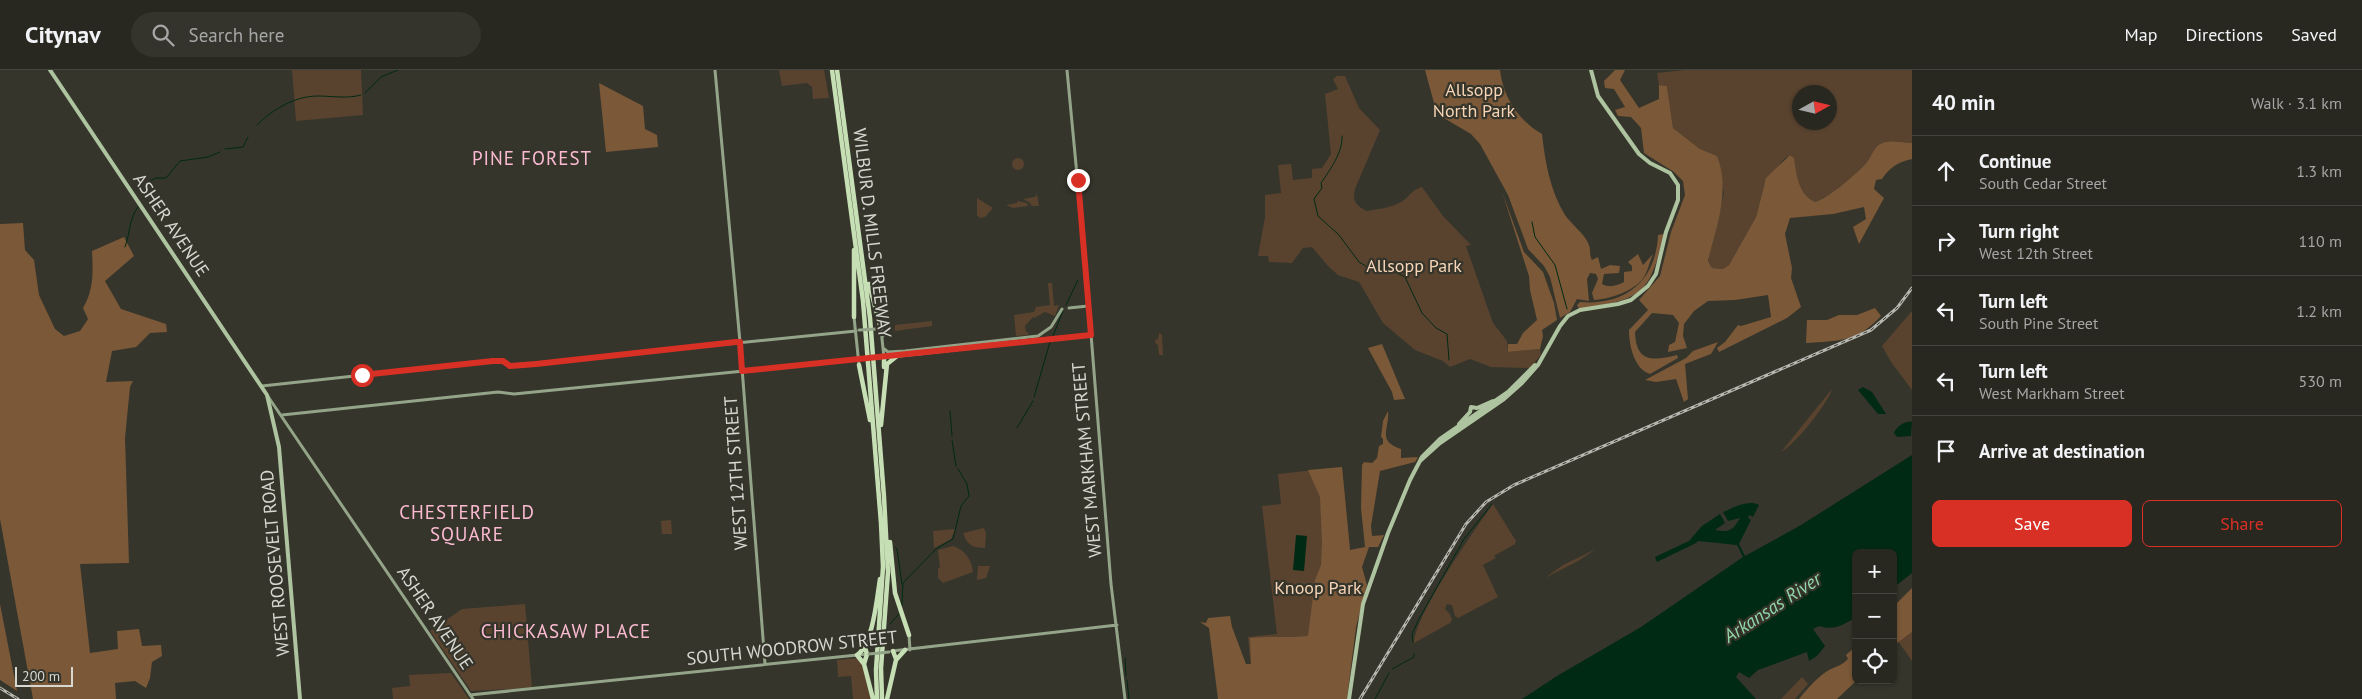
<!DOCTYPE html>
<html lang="en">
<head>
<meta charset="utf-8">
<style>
  :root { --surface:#282820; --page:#34342d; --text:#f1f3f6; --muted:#a5a6a5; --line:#44443e; --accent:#d93025 }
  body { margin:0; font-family:"PT Sans",sans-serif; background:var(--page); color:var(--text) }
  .controls { position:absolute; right:15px; bottom:15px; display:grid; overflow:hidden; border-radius:8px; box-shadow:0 1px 4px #0004 }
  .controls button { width:45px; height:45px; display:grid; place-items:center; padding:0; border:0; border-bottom:1px solid var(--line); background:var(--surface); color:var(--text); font:25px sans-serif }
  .compass { position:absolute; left:1792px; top:15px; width:45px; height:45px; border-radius:50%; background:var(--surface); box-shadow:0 1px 4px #0004; rotate:82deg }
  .scale { position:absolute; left:15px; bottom:12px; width:58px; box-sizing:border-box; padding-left:5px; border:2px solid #d7d7d1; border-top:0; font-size:14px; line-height:18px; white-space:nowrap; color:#d7d7d1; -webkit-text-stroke:4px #35352b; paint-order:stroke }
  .stop { position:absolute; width:15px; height:15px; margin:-11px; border:4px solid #d93025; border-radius:50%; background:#fff }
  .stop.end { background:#d93025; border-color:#fff; box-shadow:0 1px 5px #0008 }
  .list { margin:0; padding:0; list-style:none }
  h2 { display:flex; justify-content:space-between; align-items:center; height:65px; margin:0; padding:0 20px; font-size:21px }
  h2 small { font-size:16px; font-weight:400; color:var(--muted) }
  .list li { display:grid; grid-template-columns:32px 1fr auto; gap:15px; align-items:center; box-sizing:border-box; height:70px; padding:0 20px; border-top:1px solid var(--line) }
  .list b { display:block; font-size:19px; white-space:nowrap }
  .list p { margin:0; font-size:16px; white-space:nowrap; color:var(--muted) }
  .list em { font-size:16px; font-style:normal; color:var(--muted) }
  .actions { display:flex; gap:10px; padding:15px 20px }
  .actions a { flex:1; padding:11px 0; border:1px solid var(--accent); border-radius:8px; text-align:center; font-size:18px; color:var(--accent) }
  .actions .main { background:var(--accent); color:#fff }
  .icon { flex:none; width:28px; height:28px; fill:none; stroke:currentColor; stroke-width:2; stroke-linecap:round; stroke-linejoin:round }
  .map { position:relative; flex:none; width:1912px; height:629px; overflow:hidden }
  header { display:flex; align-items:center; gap:30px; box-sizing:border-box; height:70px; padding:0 25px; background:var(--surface); border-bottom:1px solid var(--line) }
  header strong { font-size:24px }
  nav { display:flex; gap:28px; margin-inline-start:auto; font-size:18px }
  .search { width:350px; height:45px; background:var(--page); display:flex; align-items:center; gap:12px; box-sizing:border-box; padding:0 18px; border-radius:28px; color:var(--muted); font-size:19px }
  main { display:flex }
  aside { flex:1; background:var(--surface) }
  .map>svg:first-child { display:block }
  .green { fill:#59432f; fill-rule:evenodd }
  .forest { fill:#7a5838 }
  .water { fill:#002a13 }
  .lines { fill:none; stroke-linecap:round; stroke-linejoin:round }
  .stream { stroke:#002a13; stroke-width:1 }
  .secondary { stroke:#94a488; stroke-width:3 }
  .primary { stroke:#aec39f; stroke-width:4 }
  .motorway { stroke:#c6dfb4; stroke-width:4.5 }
  .rail-casing { stroke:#b8b8b2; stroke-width:3 }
  .rail { stroke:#35352b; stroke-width:1; stroke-dasharray:4; stroke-linecap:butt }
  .secondary-bridge { stroke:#94a488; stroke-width:3 }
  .route { stroke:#d93025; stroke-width:6 }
  .labels { text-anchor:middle; stroke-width:4.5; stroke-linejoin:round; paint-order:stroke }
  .park-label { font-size:18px; fill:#f7d5b6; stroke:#35352b }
  .street-label { font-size:18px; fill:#d7d7d1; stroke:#35352b }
  .neighbourhood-label { font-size:19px; letter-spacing:1px; fill:#fcbbd2; stroke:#35352b }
  .water-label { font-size:19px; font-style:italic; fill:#91d6a9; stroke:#35352b }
</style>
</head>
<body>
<header>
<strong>Citynav</strong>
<div class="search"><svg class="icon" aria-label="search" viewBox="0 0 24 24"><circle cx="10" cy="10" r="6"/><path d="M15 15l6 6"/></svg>Search here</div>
<nav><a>Map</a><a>Directions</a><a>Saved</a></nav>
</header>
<main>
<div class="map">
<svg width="1912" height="629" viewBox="0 0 1912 629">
  <rect width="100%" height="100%" fill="#35352b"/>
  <path class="green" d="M292,0H361L363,45L296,51Z
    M779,0H824L829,28L813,29L812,17L807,13L782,16Z
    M1685,0H1912V73C1905,73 1891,69 1885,72C1874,76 1873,84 1867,92C1859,102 1826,130 1815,132C1798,124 1797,105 1794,88L1790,85L1784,89L1764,115L1756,147L1729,195L1723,199L1712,198L1708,191L1724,123L1717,86L1700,79L1673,58L1667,16L1659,15L1657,3ZM1800,22H1830V52H1800Z
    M1337,6H1345L1359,38L1380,60L1355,119C1352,131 1356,136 1367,141C1377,139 1390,138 1399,133C1410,128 1409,121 1422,117L1443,146L1471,175L1466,176L1493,253L1507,271L1508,282L1540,279L1541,285L1530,298L1491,297L1470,289L1450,297L1443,291L1415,280L1383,253L1359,212L1338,205L1328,196L1312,177L1303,178L1292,193L1269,192L1268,186H1258L1265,147V125L1281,123L1278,95L1291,94L1293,110L1312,108V99L1322,98L1331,84L1325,24L1338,19L1333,9Z
    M1012 94a6 6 0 1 1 12 0a6 6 0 1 1-12 0Z
    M1037,124L1039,136H1032L1029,132L1023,129L1035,127Z
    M977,128L993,138L985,147L980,148L977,145Z
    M1017,131L1027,133L1028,136L1013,138L1006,135L1017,133Z
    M1048,213H1052L1054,236L1059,235L1055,246L1045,242L1034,248L1033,247L1025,256L1026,262H1028V265L1016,266L1014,245L1034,242L1036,237L1050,235Z
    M1912,241V320L1891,292L1882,276Z
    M932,251V256L895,261V255Z
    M1159,263L1162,265L1163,285H1159L1158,275L1156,274L1155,270L1158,269Z
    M1832,319C1829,332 1795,375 1781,382Z
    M1342,397L1357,551L1353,579L1315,629H1254L1248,567L1277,564L1262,436L1281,434L1278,404Z
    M1493,434L1516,471L1515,474L1494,486L1496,488L1483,495L1498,527L1458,548L1455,546L1452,535L1447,534L1445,539L1450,544L1452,550L1450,553L1414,573C1415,545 1474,460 1493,434Z
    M671,450L672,464H662L661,451Z
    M984,458L986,463L985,478C973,478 967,475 963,463Z
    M955,459L951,469L934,478L933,461Z
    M953,476C965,480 972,490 973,502L943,513L938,508V498H940L938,480Z
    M1596,479L1578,491L1545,508L1563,495Z
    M978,496H990L986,508L977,510Z
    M525,534L532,618L471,621L430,561L462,539Z
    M1912,562V591L1898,571Z
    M858,588L862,591L871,629H853L851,606L838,607L837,590Z
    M451,603L469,629H393L392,618L410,616L409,605Z
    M1802,607L1808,614L1795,629H1781Z"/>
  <path class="forest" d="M1425,0H1500C1503,27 1518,50 1542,64C1545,91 1550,121 1565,145C1572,155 1585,164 1589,175C1591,180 1589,185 1592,190L1598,187L1601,199L1610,195L1620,196L1619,203L1604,204L1602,214C1610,218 1616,216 1624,212V202L1632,201V196L1628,192L1638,184L1643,195L1653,184C1650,191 1648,200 1644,207C1635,221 1610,229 1594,230L1592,223L1598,209L1596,204L1590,203L1587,209L1589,231L1577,229L1570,242L1560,248L1550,207L1544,196L1528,179L1508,125L1480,74L1471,64L1437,44Z
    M1615,0H1625L1620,10L1639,38L1659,29V15L1667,16L1673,58L1700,79L1717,86C1731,121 1716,157 1708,191L1712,198L1723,199L1729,195L1756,147L1766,108L1790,85L1794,88C1797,105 1798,124 1815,132C1826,130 1859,102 1867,92C1873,84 1874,75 1885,72C1892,70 1904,73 1912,73V89C1898,92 1890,97 1882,109L1876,110L1874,119L1884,128L1859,174L1853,157L1866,149L1864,137L1833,144L1790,148L1785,164L1792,198L1791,208L1801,237L1787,248L1719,282L1717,278L1725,272L1738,255L1741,256L1771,247L1768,225L1735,230L1708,231L1694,241L1684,254L1683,266L1687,278L1668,282L1669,275L1675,272L1679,253L1673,245L1652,243L1635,262C1636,293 1653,291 1677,285L1678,288L1650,304C1634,299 1629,275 1629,260L1648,240L1639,230L1660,206L1671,162L1685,125L1683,111L1674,102L1644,83L1641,58L1631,47L1618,46L1615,40L1625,37L1614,19L1605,18L1604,11Z
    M599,13L643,36L645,59L657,65L658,77L606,82Z
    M1502,122L1524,182L1543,202L1554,233L1557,250L1542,260L1543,266L1540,279L1508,282V274H1517L1523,263L1537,250L1530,220L1529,206Z
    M23,153L25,180L34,190L39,225L55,259L64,266L80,261L88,249L83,238C94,220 93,201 92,181L124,167L134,186L105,211L121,239L166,254L167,262L150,263L136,277L112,281L106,312L133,311L130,317L125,368L129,493L80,494L90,583L118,579L117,561L139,559L142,576L161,575L162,586L152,592L150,608L146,618L135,611L115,613L116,629H33L0,449V154Z
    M1664,164C1649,227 1641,229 1579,239L1577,235L1580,232C1625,236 1656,211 1658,165Z
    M1875,238L1881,246C1857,272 1839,271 1806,273L1807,250H1827L1839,245H1857Z
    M1718,272L1711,284L1685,294L1688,329L1684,332L1676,309L1656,312L1645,310L1686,288L1693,281Z
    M1382,274L1405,329L1394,330L1392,322L1368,278Z
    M1388,341C1390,358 1376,371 1401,379V388L1418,387L1415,392L1380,401L1371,456L1372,466L1384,465L1378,477H1369L1362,497L1367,515L1356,557L1347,629H1218L1209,558L1200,552L1206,553L1208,548L1230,546L1232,557L1246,594H1251L1250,568C1270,566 1288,568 1308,566L1315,510L1321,495L1322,473L1320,427L1308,400L1342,397L1350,480L1365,477L1361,438L1362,395L1364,392L1372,393L1377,388L1379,376L1383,374V369L1381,367L1383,351Z
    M1912,518V562L1893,576V537Z
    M0,534L17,621L0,610Z
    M1856,576L1857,610L1837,629H1799C1807,619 1819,605 1831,599C1838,596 1842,595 1848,589L1846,585Z"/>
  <path class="water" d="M1863,317L1872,322L1886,344H1878L1858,320Z
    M1912,352L1911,366L1897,367L1894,363C1897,356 1905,351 1912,352Z
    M1912,385V503L1893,518V483H1856V547C1843,555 1834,561 1819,556L1813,559L1825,576L1817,586L1809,591L1807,582L1758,600L1749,608L1739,602L1736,607L1756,629H1522L1557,606L1641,557L1743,487L1737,475L1698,471L1696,473L1657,492L1655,487L1689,471L1702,456L1720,444L1725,453L1715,460C1730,463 1733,460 1740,448L1728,451L1723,442C1733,438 1748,429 1759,435L1753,447L1749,445L1748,448L1751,450L1739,474L1745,486L1801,455Z
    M1296,465L1307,466L1304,501L1293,500Z"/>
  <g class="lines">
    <path class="stream" d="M365,23L381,7L398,0
      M257,55C273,39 295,26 318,26C333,26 347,29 361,25
      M1342,66C1343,82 1330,100 1321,113L1322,118L1314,129L1318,146L1339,165L1359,192L1369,198L1397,203L1405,207L1422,243L1436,258L1447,264L1449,290
      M225,79L243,77L248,67
      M145,129L150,111L156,108H166L180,91L208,87L220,82
      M1532,152L1535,167L1555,195L1567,239
      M125,177C130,164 129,148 138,137
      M1066,235L1078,210
      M1053,266L1063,241
      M1034,327L1050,272
      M950,341L952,366
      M1017,358L1033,331
      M952,370L956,396
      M895,477L897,479L902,514
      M902,535L903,513L936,479L953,469L961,436L969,426L967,414L958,399
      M890,554L899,544
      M1413,572L1412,564L1419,549L1464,469L1492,434
      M1125,588L1126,606
      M1392,599L1414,587V584
      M1127,610L1129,629
      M1375,629L1389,603"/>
    <path class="secondary" d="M715,0L740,272L765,594
      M1067,0L1085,189L1111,514L1125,629
      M1069,238L1088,236
      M854,247L859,295
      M881,259L884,288
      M883,266L888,258
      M883,278L888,282L905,281L1038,266L1051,257L1062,239
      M883,288L1091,265
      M262,316L493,291H501L510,296L538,293L856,261
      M267,325L473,629
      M282,345L498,322L514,324L863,289
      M909,565L910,580
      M892,581L1117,555
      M470,625L867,584"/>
    <path class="primary" d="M50,0L267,325L279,377L300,629
      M1459,354L1470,342L1471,337L1477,338L1493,331
      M1420,391L1440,373L1504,329L1522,313L1538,295L1560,256L1568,246L1580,240L1618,234L1631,230L1648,216L1656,204L1666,162L1678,130V115L1670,103L1650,93L1639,84L1598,26L1591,0
      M1349,629L1363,534L1388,463L1410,410L1422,387L1440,369L1508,322L1535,295"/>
    <path class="motorway" d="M832,0L863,231L881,453L883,497L876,600L877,629
      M837,0L870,248L884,427L888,502L881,598L882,629
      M854,180V247
      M869,214L881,259
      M884,288V297
      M859,295L870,350
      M881,355L887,294L897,286
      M890,472L895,523L909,565
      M865,578L867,584L864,594L873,629
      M893,581L896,589
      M864,594L857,585C873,575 877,527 880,509
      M887,629L896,590L905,580"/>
    <defs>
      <path id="rail" d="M0,618L18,629
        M1360,629L1466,454L1486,432L1514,415L1871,260L1897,238L1912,218"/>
    </defs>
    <use href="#rail" class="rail-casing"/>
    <use href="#rail" class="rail"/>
    <path class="secondary-bridge" d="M859,260L877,259
      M863,289L880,288
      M869,584L889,582"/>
  </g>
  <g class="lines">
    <path class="route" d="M362,305L493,291H503L510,296L536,294L736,272H740L742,301L1091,265L1078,110"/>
  </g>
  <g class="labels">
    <g class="park-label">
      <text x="1474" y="26">Allsopp<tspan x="1474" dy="21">North Park</tspan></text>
      <text x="1414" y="202">Allsopp Park</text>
      <text x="1318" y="524">Knoop Park</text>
    </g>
    <g class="street-label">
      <text transform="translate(171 155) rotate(56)" y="6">ASHER AVENUE</text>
      <text transform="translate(872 163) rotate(83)" y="6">WILBUR D. MILLS FREEWAY</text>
      <text transform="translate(1087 390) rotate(-95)" y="6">WEST MARKHAM STREET</text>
      <text transform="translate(736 403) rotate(-94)" y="6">WEST 12TH STREET</text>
      <text transform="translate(275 493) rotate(-95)" y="6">WEST ROOSEVELT ROAD</text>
      <text transform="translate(435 548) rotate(56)" y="6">ASHER AVENUE</text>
      <text transform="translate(792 578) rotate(-6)" y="6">SOUTH WOODROW STREET</text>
    </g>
    <g class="neighbourhood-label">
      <text x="532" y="95">PINE FOREST</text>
      <text x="467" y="449">CHESTERFIELD<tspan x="467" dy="22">SQUARE</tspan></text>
      <text x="566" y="568">CHICKASAW PLACE</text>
    </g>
    <g class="water-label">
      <text transform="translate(1772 537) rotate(-33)" y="7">Arkansas River</text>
    </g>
  </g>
</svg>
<div class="controls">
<button>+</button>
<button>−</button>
<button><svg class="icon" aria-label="locate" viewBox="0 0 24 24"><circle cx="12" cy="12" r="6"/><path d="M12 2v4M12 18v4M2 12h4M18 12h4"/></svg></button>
</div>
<svg class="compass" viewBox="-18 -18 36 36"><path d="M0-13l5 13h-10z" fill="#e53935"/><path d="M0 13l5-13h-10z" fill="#a5a6a5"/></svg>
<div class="scale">200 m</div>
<div class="stop" style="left:362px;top:305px"></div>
<div class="stop end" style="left:1078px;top:110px"></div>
</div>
<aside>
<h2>40 min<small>Walk · 3.1 km</small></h2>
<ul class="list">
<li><svg class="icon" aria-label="ahead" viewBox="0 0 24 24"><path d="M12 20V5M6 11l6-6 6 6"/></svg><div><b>Continue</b><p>South Cedar Street</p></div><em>1.3 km</em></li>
<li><svg class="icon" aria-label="right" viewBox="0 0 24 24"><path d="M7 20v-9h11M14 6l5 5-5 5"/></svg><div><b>Turn right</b><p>West 12th Street</p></div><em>110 m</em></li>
<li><svg class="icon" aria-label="left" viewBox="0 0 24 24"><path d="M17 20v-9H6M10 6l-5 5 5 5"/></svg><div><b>Turn left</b><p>South Pine Street</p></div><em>1.2 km</em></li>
<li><svg class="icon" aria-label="left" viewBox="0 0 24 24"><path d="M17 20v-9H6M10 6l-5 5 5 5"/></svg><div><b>Turn left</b><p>West Markham Street</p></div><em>530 m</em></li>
<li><svg class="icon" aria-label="arrive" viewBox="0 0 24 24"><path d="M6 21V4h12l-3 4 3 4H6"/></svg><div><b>Arrive at destination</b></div></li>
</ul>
<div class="actions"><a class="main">Save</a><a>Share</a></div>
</aside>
</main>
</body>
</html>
